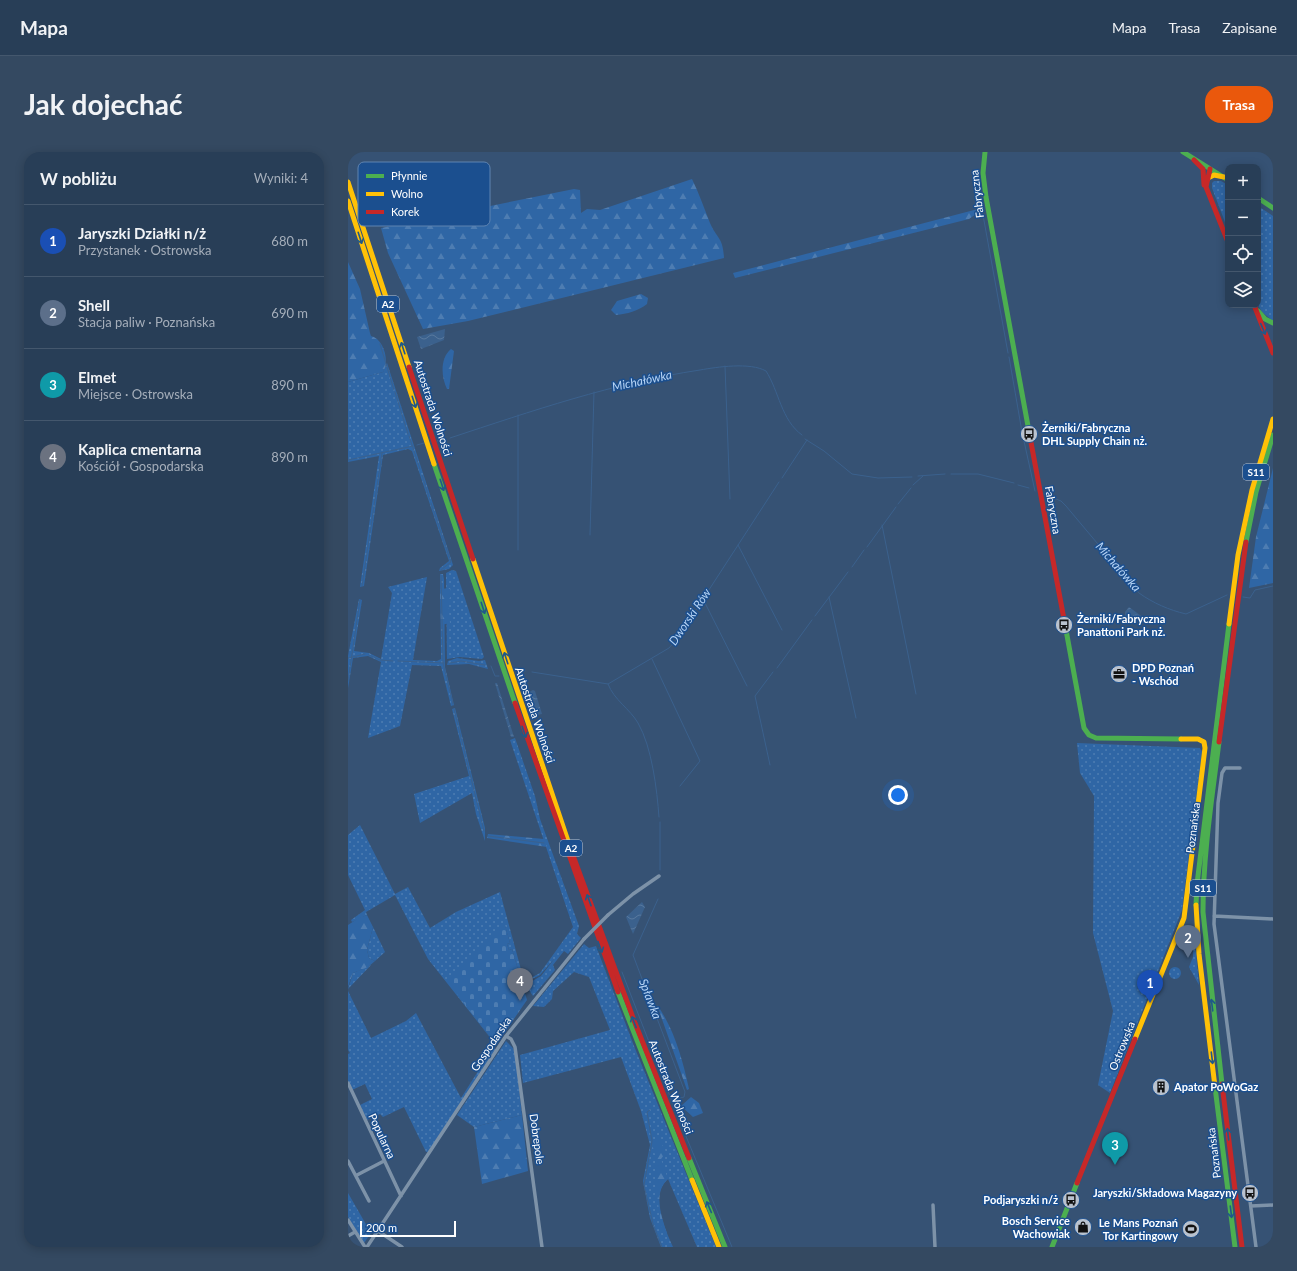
<!DOCTYPE html>
<html lang="pl">
<head>
<meta charset="utf-8">
<style>
  :root { --surface:#283e57; --page:#344961; --text:#f1f3f6; --muted:#a5aeba; --line:#44576d; --accent:#ea580c }
  body { margin:0; font-family:Lato,sans-serif; background:var(--page); color:var(--text) }
  .controls { position:absolute; right:12px; top:12px; display:grid; overflow:hidden; border-radius:8px; box-shadow:0 2px 10px #0003 }
  .controls button { width:36px; height:36px; display:grid; place-items:center; padding:0; border:0; border-bottom:1px solid var(--line); background:var(--surface); color:var(--text); font:20px sans-serif }
  .scale { position:absolute; left:12px; bottom:10px; width:96px; box-sizing:border-box; padding-left:4px; border:2px solid #fff; border-top:0; font-size:11px; line-height:14px; white-space:nowrap; color:#fff; -webkit-text-stroke:3px #1b4f8f; paint-order:stroke }
  .you { position:absolute; left:550px; top:643px; width:14px; height:14px; margin:-10px; border:3px solid #fff; border-radius:50%; background:#1a73e8; box-shadow:0 0 0 6px #1a73e833 }
  .badge { display:grid; place-items:center; width:26px; height:26px; border-radius:50%; background:var(--accent); color:#fff; font-size:13px; font-weight:700 }
  .pin { position:absolute; translate:-50% -33px; filter:drop-shadow(0 1px 2px #0008) }
  .pin::after { content:''; position:absolute; top:21px; width:14px; height:12px; background:inherit; clip-path:polygon(0 0,100% 0,50% 100%) }
  .list { margin:0; padding:0; list-style:none }
  h2 { display:flex; justify-content:space-between; align-items:center; height:52px; margin:0; padding:0 16px; font-size:17px }
  h2 small { font-size:13px; font-weight:400; color:var(--muted) }
  .list li { display:grid; grid-template-columns:26px 1fr auto; gap:12px; align-items:center; box-sizing:border-box; height:72px; padding:0 16px; border-top:1px solid var(--line) }
  .list b { display:block; font-size:15px; white-space:nowrap }
  .list p { margin:0; font-size:13px; white-space:nowrap; color:var(--muted) }
  .list em { font-size:13px; font-style:normal; color:var(--muted) }
  .icon { flex:none; width:22px; height:22px; fill:none; stroke:currentColor; stroke-width:2; stroke-linecap:round; stroke-linejoin:round }
  .map { position:relative; flex:none; width:925px; height:1095px; overflow:hidden; border-radius:16px }
  header { display:flex; align-items:center; gap:24px; box-sizing:border-box; height:56px; padding:0 20px; background:var(--surface); border-bottom:1px solid var(--line) }
  header strong { font-size:19px }
  nav { display:flex; gap:22px; margin-inline-start:auto; font-size:14px }
  .intro { display:flex; align-items:center; justify-content:space-between; box-sizing:border-box; height:96px; padding:0 24px }
  h1 { margin:0; font-size:28px }
  .button { padding:10px 18px; border-radius:16px; background:var(--accent); color:#fff; font-size:14px; font-weight:700 }
  main { display:flex; gap:24px; padding:0 24px }
  aside { flex:1; background:var(--surface); border-radius:16px; box-shadow:0 2px 10px #0003 }
  .map>svg:first-child { display:block }
  .grass { fill:url(#grass-dots) }
  .forest { fill:url(#forest-firs) }
  .cemetery { fill:url(#cemetery-stones) }
  .water { fill:url(#water-waves) }
  .lines { fill:none; stroke-linecap:round; stroke-linejoin:round }
  .stream { stroke:#3b618d; stroke-width:1 }
  .street { stroke:#7d92a8; stroke-width:3.5 }
  .fast { stroke:#4caf50; stroke-width:5 }
  .slow { stroke:#ffc107; stroke-width:5 }
  .jam { stroke:#c62828; stroke-width:5 }
  .street-bridge { stroke:#7d92a8; stroke-width:3.5 }
  .oneway { stroke:#205989 }
  .labels { text-anchor:middle; stroke-width:3; stroke-linejoin:round; paint-order:stroke }
  .shield { fill:#1b4f8f; stroke:#bbcadd; stroke-width:1 }
  .shield-label { font-size:10px; font-weight:bold; fill:#fff }
  .street-label { font-size:11px; fill:#fff; stroke:#1b4f8f }
  .poi-label { font-size:11px; font-weight:bold; fill:#fff; stroke:#1b4f8f; text-anchor:start }
  .water-label { font-size:12px; font-style:italic; fill:#b5d3f5; stroke:#1b4f8f }
  .key { fill:#1b4f8f; stroke:#5f84b1; stroke-width:1 }
  .key-label { font-size:11px; fill:#fff }
</style>
</head>
<body>
<header>
<strong>Mapa</strong>
<nav><a>Mapa</a><a>Trasa</a><a>Zapisane</a></nav>
</header>
<div class="intro"><h1>Jak dojechać</h1><a class="button">Trasa</a></div>
<main>
<aside>
<h2>W pobliżu<small>Wyniki: 4</small></h2>
<ul class="list">
<li><span class="badge" style="background:#1a4fb4">1</span><div><b>Jaryszki Działki n/ż</b><p>Przystanek · Ostrowska</p></div><em>680 m</em></li>
<li><span class="badge" style="background:#5c6f8a">2</span><div><b>Shell</b><p>Stacja paliw · Poznańska</p></div><em>690 m</em></li>
<li><span class="badge" style="background:#0f9aa8">3</span><div><b>Elmet</b><p>Miejsce · Ostrowska</p></div><em>890 m</em></li>
<li><span class="badge" style="background:#6b7280">4</span><div><b>Kaplica cmentarna</b><p>Kościół · Gospodarska</p></div><em>890 m</em></li>
</ul>
</aside>
<div class="map">
<svg width="925" height="1095" viewBox="0 0 925 1095">
  <defs>
    <pattern id="grass-dots" width="8" height="8" patternUnits="userSpaceOnUse"><rect width="8" height="8" fill="#2f66a5"/><path d="M2 2h.1M6 6h.1" fill="none" stroke="#4e7db2" stroke-width="1.8" stroke-linecap="round"/></pattern>
    <pattern id="forest-firs" width="22" height="20" patternUnits="userSpaceOnUse"><rect width="22" height="20" fill="#2f66a5"/><path d="M5 1l3.5 6h-7zM16 11l3.5 6h-7z" fill="#4e7db2"/></pattern>
    <pattern id="cemetery-stones" width="16" height="16" patternUnits="userSpaceOnUse"><rect width="16" height="16" fill="#2f66a5"/><path d="M2 7V4a2 2 0 0 1 4 0v3zM10 15v-3a2 2 0 0 1 4 0v3z" fill="#4e7db2"/></pattern>
    <pattern id="water-waves" width="16" height="10" patternUnits="userSpaceOnUse"><rect width="16" height="10" fill="#3b618d"/><path d="M0 5q4-4 8 0t8 0" fill="none" stroke="#58799e"/></pattern>
  </defs>
  <rect width="100%" height="100%" fill="#365274"/>
  <path class="grass" d="M866,29H873L880,33V78L864,36V31Z
    M910,54L925,64V169L914,160L910,153Z
    M39,211L105,413L101,417L91,419L92,416L101,409L64,299L60,297L35,303L16,434L12,435L31,304L0,310V230L35,220Z
    M104,418L108,419L136,505L134,507L112,505L99,507L98,425V421Z
    M92,422H95L96,428L97,515L106,553L103,554L93,514L64,513L52,574L20,586L33,510L20,504L5,506L0,536V504L11,447L14,448L6,499L21,501L33,507L44,441L40,435L79,425L65,508L89,509L93,507Z
    M109,506L131,509L137,508L140,517L121,512L99,513L100,509Z
    M107,556L137,676V689L128,662L124,641L72,671L66,642L121,624L104,557Z
    M167,586L187,644L192,667L231,774L229,782L233,786L220,802L216,799L205,813L207,818L185,844L181,838V831L193,824L207,806L192,823L180,829L179,828L192,821L225,775L162,588Z
    M729,591L852,596L854,600L834,758L762,941L750,933L765,859L745,781L746,644L732,621Z
    M12,673L47,742L60,735L82,776L108,760L152,740L178,836L176,838L164,797L161,798L159,792L162,791L157,774L100,829L148,893L80,807L47,743L18,760L19,763L4,770L3,768L17,758L0,723V683Z
    M25,775L37,800L27,809L21,806L19,798Z
    M837,775L840,778L841,788L837,790L831,786L834,776Z
    M845,777L846,780L851,833L841,815L845,805Z
    M236,792L241,796L248,794L286,894L368,1095H349L320,1027C301,1043 317,1077 325,1095H313L302,1066L295,1029L302,993L293,959L273,905L175,931L172,903L262,878L241,825L226,820L205,839L204,847L196,855L185,854Z
    M23,813L0,837L5,821Z
    M821 821a6 6 0 1 1 12 0a6 6 0 1 1-12 0Z
    M0,839L23,886L58,869L68,861L113,946L146,894L147,898L80,1000H78L56,955L35,965L32,962L19,968L12,953L24,947L17,932L4,938L0,929V902L2,901L0,898Z
    M158,889L165,896L167,901L174,963L126,975L109,963Z
    M0,1041L23,1081L16,1091L0,1065Z"/>
  <path class="forest" d="M344,27C351,41 356,56 362,71C369,87 375,85 376,106L120,169L75,177L40,101L33,76L226,37L232,38L233,61L239,57L252,58Z
    M630,57L631,60L621,67L387,126L385,121Z
    M0,110L12,137L22,181L23,184C36,187 42,210 35,220L0,230Z
    M293,142L300,146L299,152C290,159 279,162 268,163L263,158L269,149Z
    M103,197L106,199L101,237H99C93,225 92,206 103,197Z
    M925,316V431L901,436L908,385Z
    M102,436L104,442L100,449L102,471L93,473L92,437Z
    M140,682L196,687L199,695L139,686Z
    M19,763L25,775L19,798L21,806L27,809L20,815L5,821L0,835V773L9,767Z
    M309,853C326,876 335,909 341,937L339,938Z
    M343,945L351,951L355,961L345,965L333,954Z
    M174,963L180,1019L134,1032L126,975Z
    M307,987H311L318,1000L313,1007L320,1027C305,1040 313,1064 319,1081H314L307,1028L309,1016V1006L304,996Z"/>
  <path class="cemetery" d="M157,773L162,791L159,792L161,798L164,797L179,848L148,893L99,829Z"/>
  <path class="water" d="M97,177L96,188L73,197L69,185Z
    M781,455L796,466V468H777V460Z
    M147,531H149L166,585H163Z
    M185,538L187,539L194,562L189,563L181,540Z
    M294,750L297,755L285,782L278,765Z"/>
  <g class="lines">
    <path class="stream" d="M634,57V58
      M635,63L660,201
      M32,192L46,238
      M661,205L674,280L687,339
      M377,214L382,347
      M47,240L60,282
      M61,284L72,317
      M102,286C184,259 265,231 352,218C369,215 402,210 418,219C431,239 433,268 454,283
      M457,287L476,299L504,322L530,326L564,325
      M89,289L96,287
      M69,293L76,291
      M0,308L65,294
      M603,322H630L666,331
      M74,323L82,348
      M570,324L597,322
      M434,326L459,288
      M565,333L575,324
      M670,333L681,336
      M696,342L713,349L718,354L791,441C805,451 821,458 838,462L879,443
      M83,351L103,410L93,418
      M550,352L563,336
      M534,373L568,542
      M242,383L246,240
      M390,393L434,478
      M519,395L548,355
      M170,398V263
      M504,415L516,398
      M93,423L95,511L105,552
      M14,434L34,301
      M481,445L508,566
      M895,445L902,446L907,438L925,434
      M355,447L399,534
      M467,464L500,420
      M21,503L32,508L45,509
      M0,506L17,502
      M304,507L352,609L332,634
      M50,509L96,511
      M102,511L113,509L137,513
      M143,514L147,524H151
      M429,516L464,468
      M168,518L177,519
      M184,520L260,532L321,496L329,487L431,330
      M0,529L12,448
      M260,532C266,548 282,557 290,571C304,595 309,638 311,665
      M106,557L136,679
      M422,613L407,544L425,520
      M312,670V718
      M140,684L196,691
      M310,747L285,803L337,940L336,945L332,946
      M274,820L330,965L384,1095
      M302,958L299,960L304,989L296,1033L305,1072L314,1095"/>
    <path class="street" d="M892,616H877L874,621L870,651L866,772L908,1095
      M260,763L285,742L311,724
      M866,764L925,767
      M158,884L163,887L167,895L194,1095
      M0,931L53,1044
      M0,1009L21,1049
      M9,1023L36,1009
      M585,1053L587,1095
      M903,1054L925,1053
      M0,1068L17,1095
      M30,1079L54,1095
      M0,1084L7,1080
      M19,1095L158,884L236,787"/>
    <path class="fast" d="M637,0L635,21L638,45L682,285
      M835,0L880,28
      M910,46L925,56
      M910,159L917,167L925,171
      M86,312L167,551
      M898,390L908,340L925,283
      M718,478L736,576L741,583L748,586L833,587
      M871,590C864,646 855,703 855,760L874,932
      M848,753L849,732L881,472
      M270,840L344,1028
      M867,935L887,1095
      M341,1006L377,1095
      M704,1095L729,1031"/>
    <path class="slow" d="M860,26L866,23L876,25
      M0,30L61,215
      M0,49L86,312
      M125,407L223,698
      M881,472L890,403L904,338L925,267
      M848,753L851,802L867,935
      M787,887L836,766L857,596L856,590L850,587H833
      M344,1028L371,1095"/>
    <path class="jam" d="M846,8L855,17L856,33
      M862,17L858,35L880,90
      M906,153L925,201
      M61,215L125,407
      M682,285L718,478
      M167,551L270,840
      M871,590L898,390
      M223,698L287,871L341,1006
      M874,932L894,1095
      M729,1031L787,887"/>
    <path class="street-bridge" d="M236,787L260,763"/>
  </g>
  <defs><path id="oneway-shaft" d="M-6 0H5M1.5-3L5.5 0L1.5 3" fill="none" stroke-width="1.6" stroke-linecap="round" stroke-linejoin="round"/></defs>
  <g class="oneway">
    <use href="#oneway-shaft" transform="translate(12 86) rotate(72)"/>
    <use href="#oneway-shaft" transform="translate(915 177) rotate(67)"/>
    <use href="#oneway-shaft" transform="translate(55 196) rotate(-108)"/>
    <use href="#oneway-shaft" transform="translate(66 250) rotate(72)"/>
    <use href="#oneway-shaft" transform="translate(94 333) rotate(72)"/>
    <use href="#oneway-shaft" transform="translate(135 456) rotate(72)"/>
    <use href="#oneway-shaft" transform="translate(158 506) rotate(-108)"/>
    <use href="#oneway-shaft" transform="translate(176 580) rotate(71)"/>
    <use href="#oneway-shaft" transform="translate(241 748) rotate(-110)"/>
    <use href="#oneway-shaft" transform="translate(252 795) rotate(69)"/>
    <use href="#oneway-shaft" transform="translate(864 853) rotate(-97)"/>
    <use href="#oneway-shaft" transform="translate(286 870) rotate(-111)"/>
    <use href="#oneway-shaft" transform="translate(864 906) rotate(83)"/>
    <use href="#oneway-shaft" transform="translate(880 982) rotate(-97)"/>
    <use href="#oneway-shaft" transform="translate(361 1055) rotate(-113)"/>
    <use href="#oneway-shaft" transform="translate(883 1060) rotate(83)"/>
  </g>
  <defs>
    <symbol id="bus-disc" viewBox="-11 -11 22 22"><circle r="9.5" fill="#b9c2ce" stroke="#1b4f8f"/><path d="M-5-6H5V4H4V6H2V4H-2V6H-4V4H-5ZM-3.5-4V0h7V-4ZM-3.5 1.2v1.5H-2V1.2ZM2 1.2v1.5H3.5V1.2Z" fill="#111"/></symbol>
    <symbol id="office-disc" viewBox="-11 -11 22 22"><circle r="9.5" fill="#b9c2ce" stroke="#1b4f8f"/><path d="M-6-3h4V-5.5h4V-3h4V5H-6ZM-1-4.5V-3h2v-1.5ZM-6 0V1H6V0Z" fill="#111"/></symbol>
    <symbol id="building-disc" viewBox="-11 -11 22 22"><circle r="9.5" fill="#b9c2ce" stroke="#1b4f8f"/><path d="M-4-6H4V6H1V3H-1V6H-4ZM-2.5-4.3h1.7v1.8h-1.7ZM.8-4.3h1.7v1.8H.8ZM-2.5-1h1.7V.8h-1.7ZM.8-1h1.7V.8H.8Z" fill="#111"/></symbol>
    <symbol id="shop-disc" viewBox="-11 -11 22 22"><circle r="9.5" fill="#b9c2ce" stroke="#1b4f8f"/><path d="M-5-2.5h2.3a2.7 3.5 0 0 1 5.4 0H5L5.5 6h-11ZM-1.5-2.5h3a1.5 2.3 0 0 0-3 0Z" fill="#111"/></symbol>
    <symbol id="stadium-disc" viewBox="-11 -11 22 22"><circle r="9.5" fill="#b9c2ce" stroke="#1b4f8f"/><path d="M0-5a6.5 5 0 1 0 0 10a6.5 5 0 1 0 0-10ZM-3.5-1.8h7v3.6h-7Z" fill="#111"/></symbol>
  </defs>
  <g fill-rule="evenodd">
    <use href="#bus-disc" x="671" y="272" width="20" height="20"/>
    <use href="#bus-disc" x="706" y="463" width="20" height="20"/>
    <use href="#office-disc" x="761" y="512" width="20" height="20"/>
    <use href="#building-disc" x="803" y="925" width="20" height="20"/>
    <use href="#bus-disc" x="892" y="1031" width="20" height="20"/>
    <use href="#bus-disc" x="713" y="1038" width="20" height="20"/>
    <use href="#shop-disc" x="725" y="1065" width="20" height="20"/>
    <use href="#stadium-disc" x="833" y="1067" width="20" height="20"/>
  </g>
  <g class="labels">
    <g class="shield">
      <rect x="29" y="144" width="22" height="16" rx="3"/>
      <rect x="895" y="312" width="26" height="16" rx="3"/>
      <rect x="212" y="688" width="22" height="16" rx="3"/>
      <rect x="842" y="728" width="26" height="16" rx="3"/>
    </g>
    <g class="shield-label">
      <text x="40" y="156">A2</text>
      <text x="908" y="324">S11</text>
      <text x="223" y="700">A2</text>
      <text x="855" y="740">S11</text>
    </g>
    <g class="street-label">
      <text transform="translate(629 42) rotate(-97)" y="4">Fabryczna</text>
      <text transform="translate(85 256) rotate(72)" y="4">Autostrada Wolności</text>
      <text transform="translate(705 358) rotate(80)" y="4">Fabryczna</text>
      <text transform="translate(187 563) rotate(71)" y="4">Autostrada Wolności</text>
      <text transform="translate(845 676) rotate(-83)" y="4">Poznańska</text>
      <text transform="translate(143 892) rotate(-56)" y="4">Gospodarska</text>
      <text transform="translate(774 894) rotate(-68)" y="4">Ostrowska</text>
      <text transform="translate(323 935) rotate(68)" y="4">Autostrada Wolności</text>
      <text transform="translate(34 984) rotate(65)" y="4">Popularna</text>
      <text transform="translate(189 987) rotate(82)" y="4">Dobrepole</text>
      <text transform="translate(866 1001) rotate(-97)" y="4">Poznańska</text>
    </g>
    <g class="poi-label">
      <text x="694" y="280">Żerniki/Fabryczna<tspan x="694" dy="13">DHL Supply Chain nż.</tspan></text>
      <text x="729" y="471">Żerniki/Fabryczna<tspan x="729" dy="13">Panattoni Park nż.</tspan></text>
      <text x="784" y="520">DPD Poznań<tspan x="784" dy="13">- Wschód</tspan></text>
      <text x="826" y="939">Apator PoWoGaz</text>
      <text x="889" y="1045" text-anchor="end">Jaryszki/Składowa Magazyny</text>
      <text x="710" y="1052" text-anchor="end">Podjaryszki n/ż</text>
      <text x="722" y="1073" text-anchor="end">Bosch Service<tspan x="722" dy="13">Wachowiak</tspan></text>
      <text x="830" y="1075" text-anchor="end">Le Mans Poznań<tspan x="830" dy="13">Tor Kartingowy</tspan></text>
    </g>
    <g class="water-label">
      <text transform="translate(294 229) rotate(-12)" y="4">Michałówka</text>
      <text transform="translate(770 415) rotate(49)" y="4">Michałówka</text>
      <text transform="translate(342 465) rotate(-56)" y="4">Dworski Rów</text>
      <text transform="translate(302 847) rotate(69)" y="4">Spławka</text>
    </g>
  </g>
  <rect x="10" y="10" width="132" height="64" rx="6" class="key"/>
  <rect x="18" y="22" width="18" height="4" fill="#4caf50"/>
  <rect x="18" y="40" width="18" height="4" fill="#ffc107"/>
  <rect x="18" y="58" width="18" height="4" fill="#c62828"/>
  <g class="key-label">
    <text x="43" y="28">Płynnie</text>
    <text x="43" y="46">Wolno</text>
    <text x="43" y="64">Korek</text>
  </g>
</svg>
<div class="controls">
<button>+</button>
<button>−</button>
<button><svg class="icon" aria-label="locate" viewBox="0 0 24 24"><circle cx="12" cy="12" r="6"/><path d="M12 2v4M12 18v4M2 12h4M18 12h4"/></svg></button>
<button><svg class="icon" aria-label="layers" viewBox="0 0 24 24"><path d="M12 4l9 5-9 5-9-5zM3 14l9 5 9-5"/></svg></button>
</div>
<div class="scale">200 m</div>
<div class="you"></div>
<div class="pin badge" style="left:802px;top:851px;background:#1a4fb4">1</div>
<div class="pin badge" style="left:840px;top:806px;background:#5c6f8a">2</div>
<div class="pin badge" style="left:767px;top:1013px;background:#0f9aa8">3</div>
<div class="pin badge" style="left:172px;top:849px;background:#6b7280">4</div>
</div>
</main>
</body>
</html>
